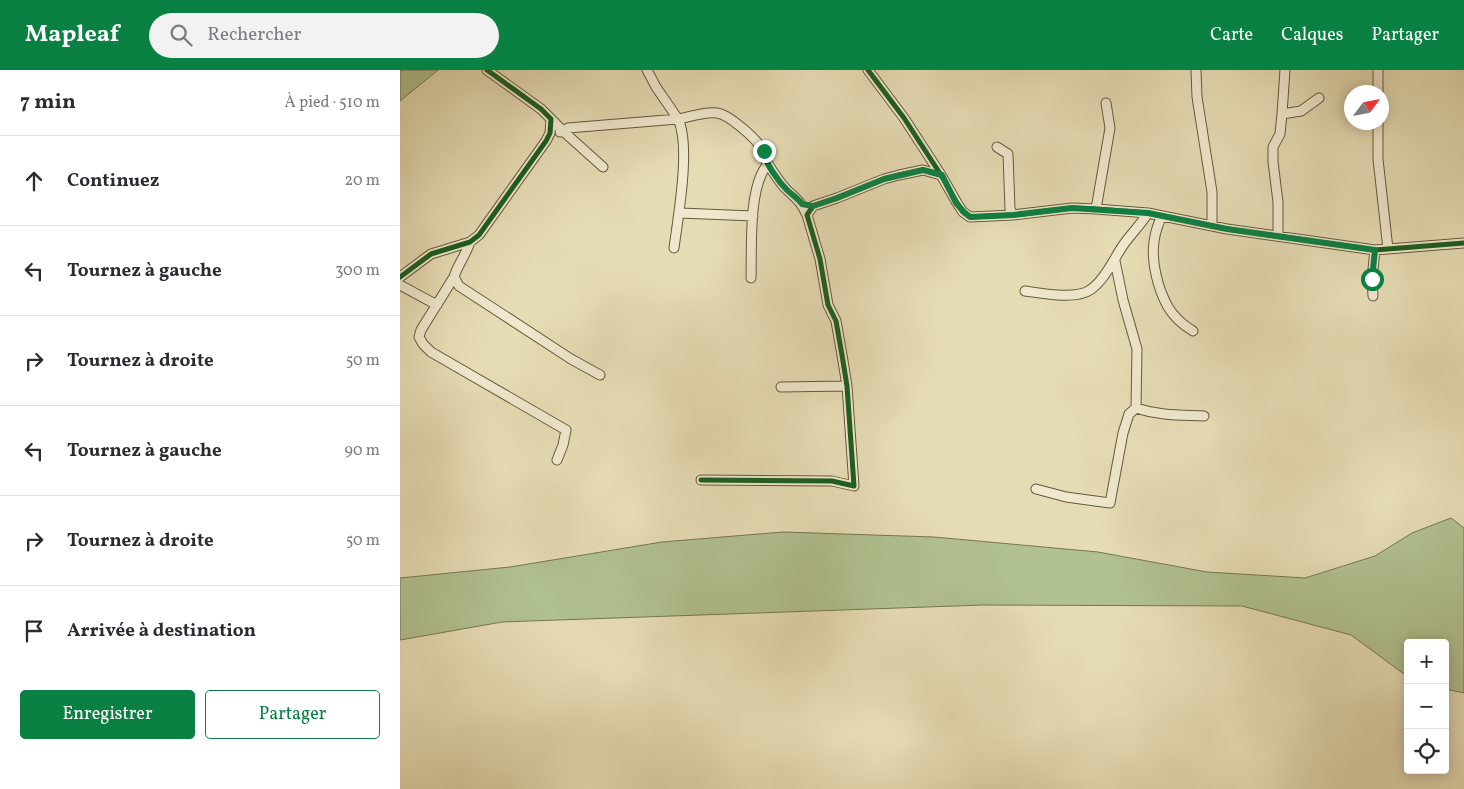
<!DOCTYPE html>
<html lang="fr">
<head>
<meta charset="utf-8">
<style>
  :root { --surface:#fff; --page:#f2f2f3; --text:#2b2b33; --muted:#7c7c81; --line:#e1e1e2; --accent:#0b8043 }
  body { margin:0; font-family:Vollkorn,serif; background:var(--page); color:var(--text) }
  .controls { position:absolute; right:15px; bottom:15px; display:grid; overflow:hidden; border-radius:5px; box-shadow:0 2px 12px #0003 }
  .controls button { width:45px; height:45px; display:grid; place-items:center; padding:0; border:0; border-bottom:1px solid var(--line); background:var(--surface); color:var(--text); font:25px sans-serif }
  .compass { position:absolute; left:944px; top:15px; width:45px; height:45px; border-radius:50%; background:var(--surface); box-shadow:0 2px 12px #0003; rotate:58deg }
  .stop { position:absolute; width:15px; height:15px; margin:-11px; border:4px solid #0b8043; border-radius:50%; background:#fff }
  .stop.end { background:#0b8043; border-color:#fff; box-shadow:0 1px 5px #0008 }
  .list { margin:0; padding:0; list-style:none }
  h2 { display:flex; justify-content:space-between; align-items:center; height:65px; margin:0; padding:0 20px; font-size:21px }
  h2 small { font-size:16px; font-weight:400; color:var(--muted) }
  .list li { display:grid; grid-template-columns:32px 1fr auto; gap:15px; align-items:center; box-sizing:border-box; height:90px; padding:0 20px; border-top:1px solid var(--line) }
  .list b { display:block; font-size:19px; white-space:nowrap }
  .list em { font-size:16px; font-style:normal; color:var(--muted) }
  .actions { display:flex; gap:10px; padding:15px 20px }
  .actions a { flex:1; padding:11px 0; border:1px solid var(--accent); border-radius:5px; text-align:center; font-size:18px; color:var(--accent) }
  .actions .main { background:var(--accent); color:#fff }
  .icon { flex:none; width:28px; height:28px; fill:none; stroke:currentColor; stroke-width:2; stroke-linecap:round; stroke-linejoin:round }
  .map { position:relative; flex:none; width:1064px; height:719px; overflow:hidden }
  header { display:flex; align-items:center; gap:30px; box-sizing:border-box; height:70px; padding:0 25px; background:var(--accent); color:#fff }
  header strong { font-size:24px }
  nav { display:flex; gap:28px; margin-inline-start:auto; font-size:18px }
  .search { width:350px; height:45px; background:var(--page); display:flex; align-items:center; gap:12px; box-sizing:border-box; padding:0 18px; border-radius:28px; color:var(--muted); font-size:19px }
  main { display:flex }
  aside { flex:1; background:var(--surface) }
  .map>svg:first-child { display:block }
  .green { fill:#b1c190; stroke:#787652 }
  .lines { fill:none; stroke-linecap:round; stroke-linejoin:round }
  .street-casing { stroke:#68583b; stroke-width:11 }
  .street { stroke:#efe8ce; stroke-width:9 }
  .cycleway-casing { stroke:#efe8ce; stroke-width:8 }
  .cycleway { stroke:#1b5e20; stroke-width:5 }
  .route { stroke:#0b8043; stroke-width:6 }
</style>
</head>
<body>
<header>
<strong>Mapleaf</strong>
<div class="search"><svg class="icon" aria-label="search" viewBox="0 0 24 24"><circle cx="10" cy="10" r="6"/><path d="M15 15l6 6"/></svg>Rechercher</div>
<nav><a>Carte</a><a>Calques</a><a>Partager</a></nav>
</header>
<main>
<aside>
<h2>7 min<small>À pied · 510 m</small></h2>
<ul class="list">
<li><svg class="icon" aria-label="ahead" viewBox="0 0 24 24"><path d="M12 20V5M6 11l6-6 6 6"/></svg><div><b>Continuez</b></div><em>20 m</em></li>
<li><svg class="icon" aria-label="left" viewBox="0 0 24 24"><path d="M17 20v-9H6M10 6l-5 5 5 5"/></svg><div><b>Tournez à gauche</b></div><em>300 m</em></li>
<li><svg class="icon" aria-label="right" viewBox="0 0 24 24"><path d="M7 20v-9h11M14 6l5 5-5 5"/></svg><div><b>Tournez à droite</b></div><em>50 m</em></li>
<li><svg class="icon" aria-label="left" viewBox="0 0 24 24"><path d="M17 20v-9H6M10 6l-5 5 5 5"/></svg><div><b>Tournez à gauche</b></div><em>90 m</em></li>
<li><svg class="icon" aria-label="right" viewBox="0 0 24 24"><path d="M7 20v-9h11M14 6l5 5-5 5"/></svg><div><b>Tournez à droite</b></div><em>50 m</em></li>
<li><svg class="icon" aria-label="arrive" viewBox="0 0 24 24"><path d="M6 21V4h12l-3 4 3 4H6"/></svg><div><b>Arrivée à destination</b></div></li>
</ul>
<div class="actions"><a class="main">Enregistrer</a><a>Partager</a></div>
</aside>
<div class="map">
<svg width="1064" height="719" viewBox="0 0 1064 719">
  <rect width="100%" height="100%" fill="#e6dcb4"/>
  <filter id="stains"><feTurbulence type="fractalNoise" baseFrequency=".004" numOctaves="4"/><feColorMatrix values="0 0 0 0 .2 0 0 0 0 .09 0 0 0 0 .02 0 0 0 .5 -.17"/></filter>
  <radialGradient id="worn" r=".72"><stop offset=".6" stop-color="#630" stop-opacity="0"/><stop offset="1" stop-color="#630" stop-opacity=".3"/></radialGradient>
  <path class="green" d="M0,0H38L0,31Z
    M1051,448L1064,458V623L1045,619V573H1008V607L951,565L842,536L583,535L102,552L0,570V508L110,497L262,472L383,462L534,467L698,482L807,502L905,508L975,486L1012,463Z"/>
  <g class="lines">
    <defs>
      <path id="street" d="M247,0L256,17L278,49
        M468,0L504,48L541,105L557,133L563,142L570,147L613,145L672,138L696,139L748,143L827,159L975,180L1064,173
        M796,0L797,27L812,122V156
        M978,0V22
        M882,44L885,0
        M151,49L164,62L168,58L278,49
        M978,52V89L988,179
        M160,62H164L203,97
        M597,77L608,84L610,139L613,145
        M696,139L710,58L706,33
        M280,143L353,146
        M762,146C758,154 755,163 754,172C751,192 758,219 768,237C774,247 783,255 793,261
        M878,166V132L873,92V77L880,64L882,44L901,41L919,28
        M70,172C66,185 58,194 54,207L59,216L171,289L200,305
        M274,178C278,147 291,76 278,49C290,47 305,41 317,43C328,44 354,67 360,76C364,82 363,88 368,94
        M715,191L723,230L737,279L736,338C760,346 779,345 804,346
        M0,207L31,184L70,172L79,165L146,71L150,63L151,49L141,39L87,0
        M54,207L21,260L19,267L23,274L31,282L166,360L163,375L157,390
        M351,208C352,178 348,116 368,94C373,102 380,113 387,120C397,129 401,132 407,145
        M0,215L37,235
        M625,221C641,223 675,230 690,220C705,210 714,188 724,174C732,163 741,154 748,143
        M973,226L972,209L975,180
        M381,317L447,316
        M301,410L432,411L454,416L447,316L442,285L436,251L428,235L420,189L407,145L413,136L437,128L484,109L499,105L523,100L541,105
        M636,419L666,427L710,433L723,363L729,344L736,338"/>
    </defs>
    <use href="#street" class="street-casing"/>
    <use href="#street" class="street"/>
    <defs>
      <path id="cycleway" d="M468,0L504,48L541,105L557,133L563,142L570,147L613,145L672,138L696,139L748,143L827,159L975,180L1064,173
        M0,207L31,184L70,172L79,165L146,71L150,63L151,49L141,39L87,0
        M301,410L432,411L454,416L447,316L442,285L436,251L428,235L420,189L407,145L413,136L437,128L484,109L499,105L523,100L541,105"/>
    </defs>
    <use href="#cycleway" class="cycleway-casing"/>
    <use href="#cycleway" class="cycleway"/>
  </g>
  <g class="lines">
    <path class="route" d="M364,81C364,92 379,112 387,120C392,125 398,128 402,134L413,136L437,128L484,109L523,100L542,105L556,133L564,142L570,147L613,145L672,138L748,143L827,159L975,180L972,209"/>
  </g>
  <rect width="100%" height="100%" filter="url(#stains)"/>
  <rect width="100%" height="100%" fill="url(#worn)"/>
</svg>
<div class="controls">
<button>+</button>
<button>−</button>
<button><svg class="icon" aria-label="locate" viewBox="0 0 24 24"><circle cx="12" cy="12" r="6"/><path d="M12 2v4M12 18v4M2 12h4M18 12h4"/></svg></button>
</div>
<svg class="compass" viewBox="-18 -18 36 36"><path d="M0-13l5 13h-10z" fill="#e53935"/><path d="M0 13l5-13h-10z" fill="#7c7c81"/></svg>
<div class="stop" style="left:972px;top:209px"></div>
<div class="stop end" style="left:364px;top:81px"></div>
</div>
</main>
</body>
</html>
